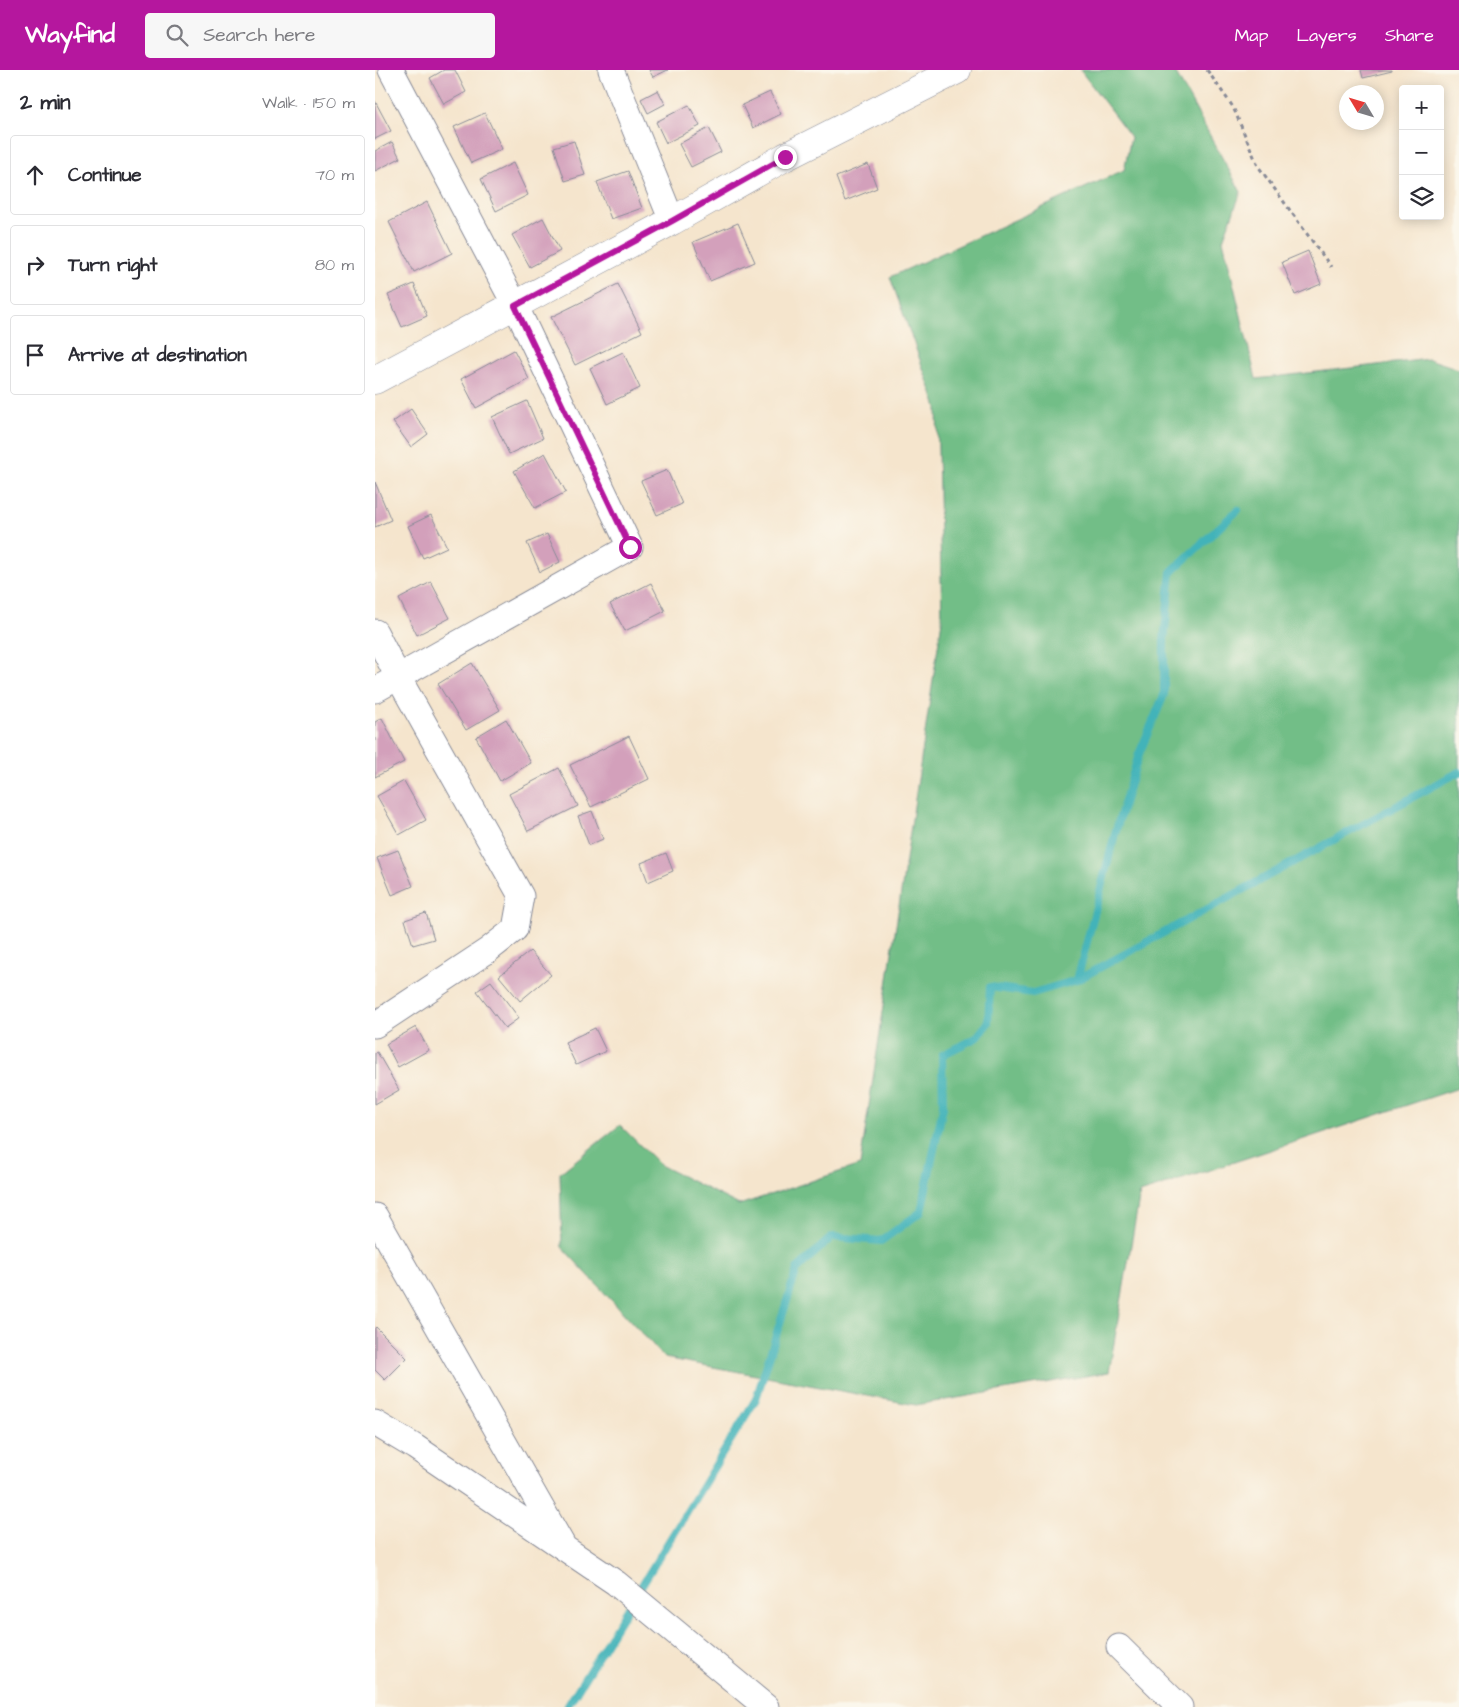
<!DOCTYPE html>
<html lang="en">
<head>
<meta charset="utf-8">
<style>
  :root { --surface:#fff; --page:#f7f7f7; --text:#2b2b33; --muted:#7c7c81; --line:#e1e1e2; --accent:#b5179e }
  body { margin:0; font-family:"Architects Daughter",sans-serif; background:var(--page); color:var(--text) }
  .controls { position:absolute; right:15px; top:15px; display:grid; overflow:hidden; border-radius:5px; box-shadow:0 2px 12px #0003 }
  .controls button { width:45px; height:45px; display:grid; place-items:center; padding:0; border:0; border-bottom:1px solid var(--line); background:var(--surface); color:var(--text); font:25px sans-serif }
  .compass { position:absolute; left:964px; top:15px; width:45px; height:45px; border-radius:50%; background:var(--surface); box-shadow:0 2px 12px #0003; rotate:308deg }
  .stop { position:absolute; width:15px; height:15px; margin:-11px; border:4px solid #b5179e; border-radius:50%; background:#fff }
  .stop.end { background:#b5179e; border-color:#fff; box-shadow:0 1px 5px #0008 }
  .list { margin:0; padding:0; list-style:none }
  h2 { display:flex; justify-content:space-between; align-items:center; height:65px; margin:0; padding:0 20px; font-size:21px }
  h2 small { font-size:16px; font-weight:400; color:var(--muted) }
  .list li { display:grid; grid-template-columns:32px 1fr auto; gap:15px; align-items:center; box-sizing:border-box; height:80px; margin:0 10px 10px; padding:0 10px; border:1px solid var(--line); border-radius:5px }
  .list b { display:block; font-size:19px; white-space:nowrap }
  .list em { font-size:16px; font-style:normal; color:var(--muted) }
  .icon { flex:none; width:28px; height:28px; fill:none; stroke:currentColor; stroke-width:2; stroke-linecap:round; stroke-linejoin:round }
  .map { position:relative; flex:none; width:1084px; height:1637px; overflow:hidden }
  header { display:flex; align-items:center; gap:30px; box-sizing:border-box; height:70px; padding:0 25px; background:var(--accent); color:#fff }
  header strong { font-size:24px }
  nav { display:flex; gap:28px; margin-inline-start:auto; font-size:18px }
  .search { width:350px; height:45px; background:var(--page); display:flex; align-items:center; gap:12px; box-sizing:border-box; padding:0 18px; border-radius:5px; color:var(--muted); font-size:19px }
  main { display:flex }
  aside { flex:1; background:var(--surface) }
  .map>svg:first-child { display:block }
  .forest { fill:#72be87; stroke:#467672 }
  .lines { fill:none; stroke-linecap:round; stroke-linejoin:round }
  .stream { stroke:#43b3b9; stroke-width:8 }
  .building { fill:#d3a0bb }
  .street-casing { stroke:#888a96; stroke-width:27 }
  .secondary-casing { stroke:#888a96; stroke-width:29 }
  .path { stroke:#888a96; stroke-width:3; stroke-dasharray:4 4; stroke-linecap:butt }
  .street { stroke:#fff; stroke-width:25 }
  .secondary { stroke:#fff; stroke-width:28 }
  .route { stroke:#b5179e; stroke-width:6 }
</style>
</head>
<body>
<header>
<strong>Wayfind</strong>
<div class="search"><svg class="icon" aria-label="search" viewBox="0 0 24 24"><circle cx="10" cy="10" r="6"/><path d="M15 15l6 6"/></svg>Search here</div>
<nav><a>Map</a><a>Layers</a><a>Share</a></nav>
</header>
<main>
<aside>
<h2>2 min<small>Walk · 150 m</small></h2>
<ul class="list">
<li><svg class="icon" aria-label="ahead" viewBox="0 0 24 24"><path d="M12 20V5M6 11l6-6 6 6"/></svg><div><b>Continue</b></div><em>70 m</em></li>
<li><svg class="icon" aria-label="right" viewBox="0 0 24 24"><path d="M7 20v-9h11M14 6l5 5-5 5"/></svg><div><b>Turn right</b></div><em>80 m</em></li>
<li><svg class="icon" aria-label="arrive" viewBox="0 0 24 24"><path d="M6 21V4h12l-3 4 3 4H6"/></svg><div><b>Arrive at destination</b></div></li>
</ul>
</aside>
<div class="map">
<svg width="1084" height="1637" viewBox="0 0 1084 1637">
  <rect width="100%" height="100%" fill="#fbf7ec"/>
  <filter id="ink" filterUnits="userSpaceOnUse"><feTurbulence type="fractalNoise" baseFrequency=".02" numOctaves="2"/><feDisplacementMap in="SourceGraphic" scale="10" xChannelSelector="R" yChannelSelector="G"/><feConvolveMatrix kernelMatrix="1 2 1 2 8 2 1 2 1" color-interpolation-filters="sRGB"/></filter>
  <filter id="wash" filterUnits="userSpaceOnUse"><feTurbulence type="fractalNoise" baseFrequency=".0096" numOctaves="4" result="noise"/><feDisplacementMap in="SourceGraphic" scale="20" xChannelSelector="R" yChannelSelector="G"/><feGaussianBlur stdDeviation="1.12" result="paint"/><feColorMatrix in="noise" values="0 0 0 0 0 0 0 0 0 0 0 0 0 0 0 0 0 1.4 0 .05"/><feComposite in="paint" operator="in"/></filter>
  <g filter="url(#wash)">
    <rect width="100%" height="100%" fill="#f5e5cd"/>
    <path class="forest" d="M705,0H799L866,122L848,170L881,309L1054,289L1084,299V1018L765,1123L734,1302L541,1335L290,1288L187,1177L185,1103L245,1055L285,1095L364,1135L485,1095L567,550L562,337L515,207L749,100L756,67Z"/>
    <g class="lines">
      <path class="stream" d="M702,910L1084,702
        M192,1637L381,1329L422,1199L457,1167L506,1171L546,1142L568,1037L567,985L601,968L613,953L615,917L658,923L702,910L741,760L764,684L789,625V571L796,502L863,440"/>
    </g>
    <g id="blocks">
      <path class="building" d="M69,0H80L91,22L69,34L55,8Z
        M274,0H293L278,7Z
        M986,0H1017V1L988,8Z
        M283,20L290,34L273,43L266,29Z
        M395,22L406,44L378,58L367,35Z
        M0,31L16,61L0,69Z
        M314,35L325,56L291,73L281,52Z
        M110,43L127,79L96,93L79,57Z
        M334,58L346,82L316,97L304,74Z
        M199,71L210,105L190,111L179,77Z
        M17,72L25,88L0,101V81Z
        M138,93L153,125L121,141L106,109Z
        M493,94L502,118L470,131L461,107Z
        M253,101L267,138L236,149L222,112Z
        M52,132L77,183L39,202L14,152Z
        M168,148L185,181L155,197L137,165Z
        M363,153L380,192L335,211L318,172Z
        M933,181L946,214L920,225L907,192Z
        M39,214L52,246L27,257L13,225Z
        M243,214L267,262L200,295L176,247Z
        M139,280L154,309L101,338L86,309Z
        M248,282L265,318L232,334L215,298Z
        M152,331L168,368L134,384L117,347Z
        M36,339L53,364L36,377L18,352Z
        M170,383L191,422L160,438L139,401Z
        M292,400L307,434L282,445L266,411Z
        M0,412L16,450L0,457Z
        M56,445L72,477L48,488L33,456Z
        M172,464L185,492L165,502L152,473Z
        M56,512L75,548L42,565L24,529Z
        M276,513L290,541L250,561L235,534Z
        M97,593L125,640L91,660L63,614Z
        M7,648L29,692L0,707V652Z
        M131,649L156,693L125,711L101,667Z
        M254,666L274,709L216,737L195,695Z
        M184,698L203,736L153,761L134,724Z
        M29,711L51,750L24,765L2,726Z
        M217,741L228,769L214,775L203,746Z
        M23,780L38,816L17,825L2,788Z
        M291,783L298,801L273,812L266,793Z
        M51,843L59,869L38,875L30,850Z
        M155,881L176,905L145,931L124,906Z
        M116,911L144,948L130,958L102,921Z
        M41,957L54,980L23,997L11,974Z
        M220,958L231,981L201,995L190,972Z
        M2,982L24,1020L0,1034V983Z
        M1,1257L32,1288L10,1310L0,1300V1258Z"/>
    </g>
  </g>
  <g filter="url(#ink)">
    <use href="#blocks" fill-opacity="0" stroke="#888a96" stroke-width="1"/>
    <g class="lines">
      <defs>
        <path id="street" d="M236,0L297,151
          M0,562L23,607L146,826L140,859L112,881L0,955
          M0,620L255,477L140,235L16,0
          M0,1146L187,1474
          M0,1353L40,1377L241,1513L391,1637
          M744,1577L805,1637"/>
        <path id="secondary" d="M0,310L297,151L410,87L582,0"/>
      </defs>
      <use href="#street" class="street-casing"/>
      <use href="#secondary" class="secondary-casing"/>
      <path class="path" d="M832,0L858,37L883,96L956,197"/>
      <use href="#street" class="street"/>
      <use href="#secondary" class="secondary"/>
    </g>
  </g>
  <g class="lines" filter="url(#ink)">
    <path class="route" d="M255,477L140,236L297,151L410,87"/>
  </g>
</svg>
<div class="controls">
<button>+</button>
<button>−</button>
<button><svg class="icon" aria-label="layers" viewBox="0 0 24 24"><path d="M12 4l9 5-9 5-9-5zM3 14l9 5 9-5"/></svg></button>
</div>
<svg class="compass" viewBox="-18 -18 36 36"><path d="M0-13l5 13h-10z" fill="#e53935"/><path d="M0 13l5-13h-10z" fill="#7c7c81"/></svg>
<div class="stop" style="left:255px;top:477px"></div>
<div class="stop end" style="left:410px;top:87px"></div>
</div>
</main>
</body>
</html>
